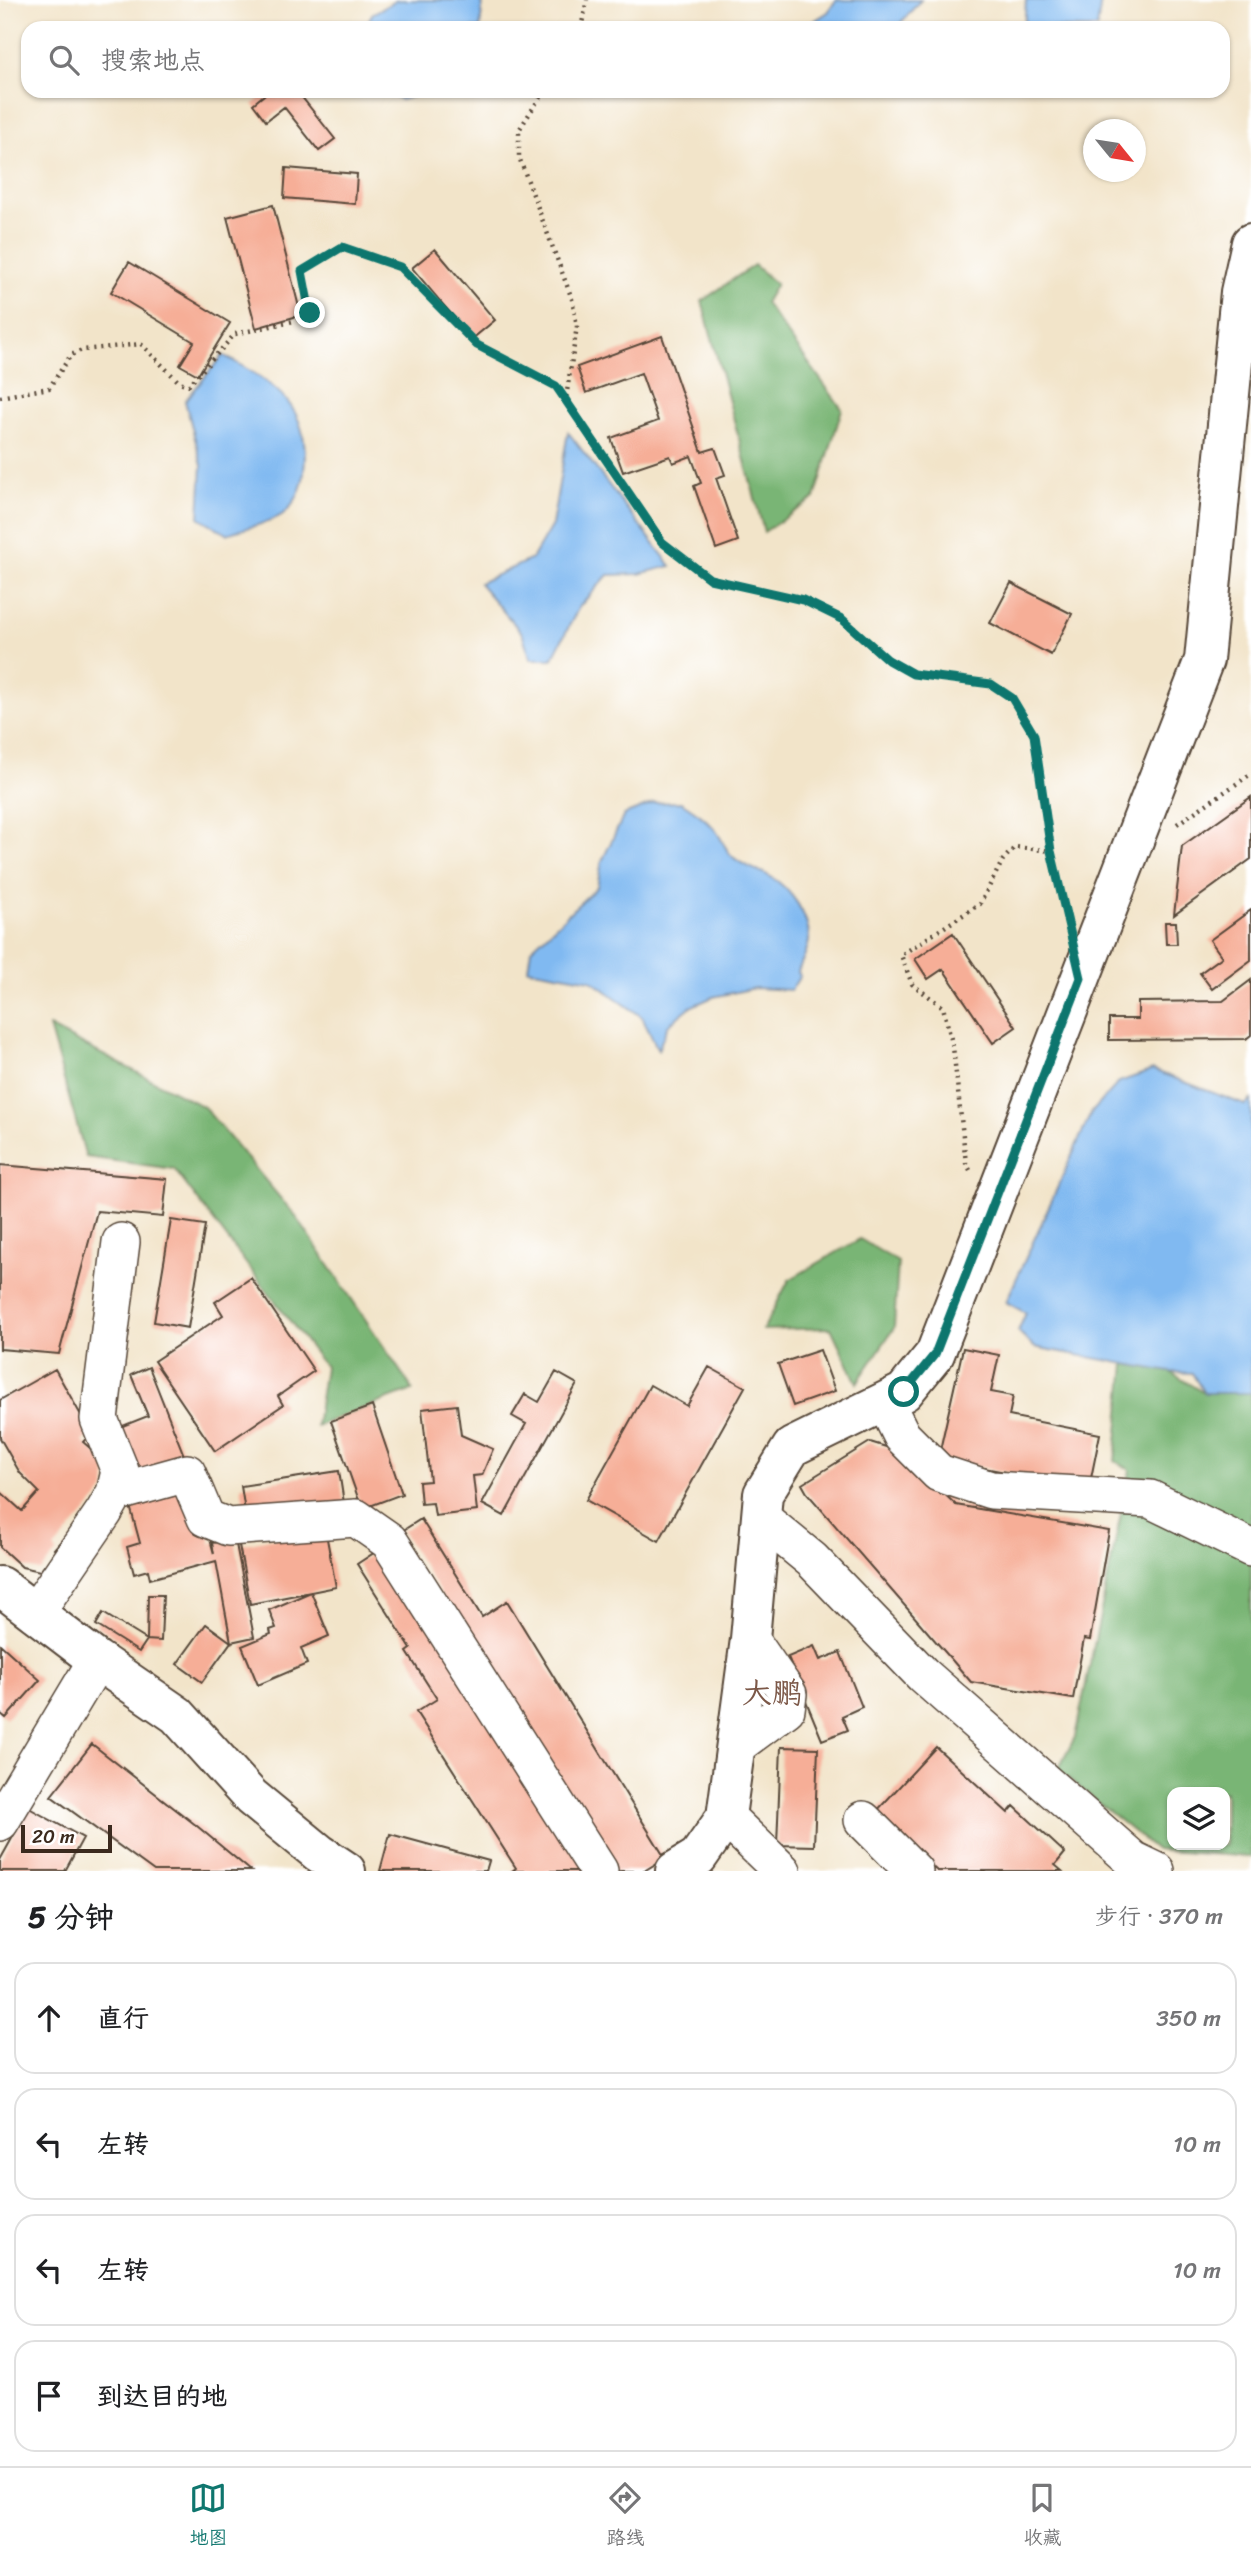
<!DOCTYPE html>
<html lang="zh">
<head>
<meta charset="utf-8">
<style>
  :root { --surface:#fff; --page:#f6f6f6; --text:#202124; --muted:#757577; --line:#e0e0e0; --accent:#0f766e }
  body { margin:0; font-family:Sriracha,"LXGW WenKai TC",sans-serif; background:var(--page); color:var(--text) }
  .controls { position:absolute; right:21px; bottom:21px; display:grid; overflow:hidden; border-radius:14px; box-shadow:0 2px 5px #0004 }
  .controls button { width:63px; height:63px; display:grid; place-items:center; padding:0; border:0; border-bottom:2px solid var(--line); background:var(--surface); color:var(--text); font:35px sans-serif }
  .compass { position:absolute; left:1083px; top:119px; width:63px; height:63px; border-radius:50%; background:var(--surface); box-shadow:0 2px 5px #0004; rotate:120deg }
  .scale { position:absolute; left:21px; bottom:18px; width:91px; box-sizing:border-box; padding-left:7px; border:4px solid #3b2a1e; border-top:0; font-size:19px; line-height:24px; white-space:nowrap; color:#3b2a1e; -webkit-text-stroke:5px #fff; paint-order:stroke }
  .stop { position:absolute; width:21px; height:21px; margin:-16px; border:5px solid #0f766e; border-radius:50%; background:#fff }
  .stop.end { background:#0f766e; border-color:#fff; box-shadow:0 2px 7px #0008 }
  .list { margin:0; padding:0; list-style:none }
  h2 { display:flex; justify-content:space-between; align-items:center; height:91px; margin:0; padding:0 28px; font-size:30px }
  h2 small { font-size:23px; font-weight:400; color:var(--muted) }
  .list li { display:grid; grid-template-columns:46px 1fr auto; gap:21px; align-items:center; box-sizing:border-box; height:112px; margin:0 14px 14px; padding:0 14px; border:2px solid var(--line); border-radius:21px }
  .list b { display:block; font-size:26px; white-space:nowrap }
  .list em { font-size:23px; font-style:normal; color:var(--muted) }
  .icon { flex:none; width:38px; height:38px; fill:none; stroke:currentColor; stroke-width:2; stroke-linecap:round; stroke-linejoin:round }
  .map { position:relative; flex:none; width:1251px; height:1871px; overflow:hidden }
  .search { position:absolute; background:var(--surface); box-shadow:0 2px 5px #0004; left:21px; right:21px; top:21px; height:77px; display:flex; align-items:center; gap:18px; box-sizing:border-box; padding:0 24px; border-radius:21px; color:var(--muted); font-size:26px }
  .sheet { height:595px; background:var(--surface) }
  nav { display:flex; justify-content:space-around; align-items:center; box-sizing:border-box; height:98px; border-top:2px solid var(--line); background:var(--surface); font-size:19px; color:var(--muted) }
  nav a { display:grid; justify-items:center; gap:4px }
  nav .on { color:var(--accent) }
  .map>svg:first-child { display:block }
  .forest { fill:#79b574; stroke:#5a7049; stroke-width:2; fill-rule:evenodd }
  .water { fill:#80b9f1; stroke:#5e7288; stroke-width:2 }
  .building { fill:#f6ae97 }
  .lines { fill:none; stroke-linecap:round; stroke-linejoin:round }
  .minor-casing { stroke:#564638; stroke-width:40 }
  .major-casing { stroke:#564638; stroke-width:42 }
  .path { stroke:#564638; stroke-width:4.5; stroke-dasharray:2 5; stroke-linecap:butt }
  .minor { stroke:#fff; stroke-width:37 }
  .major { stroke:#fff; stroke-width:38 }
  .route { stroke:#0f766e; stroke-width:9 }
  .labels { text-anchor:middle; stroke-width:7; stroke-linejoin:round; paint-order:stroke }
  .quarter-label { font-size:30px; fill:#7c5848; stroke:#fff }
</style>
</head>
<body>
<div class="map">
<svg width="1251" height="1871" viewBox="0 0 1251 1871">
  <rect width="100%" height="100%" fill="#fff"/>
  <filter id="ink" filterUnits="userSpaceOnUse"><feTurbulence type="fractalNoise" baseFrequency=".0143" numOctaves="2"/><feDisplacementMap in="SourceGraphic" scale="14" xChannelSelector="R" yChannelSelector="G"/><feConvolveMatrix kernelMatrix="1 2 1 2 8 2 1 2 1" color-interpolation-filters="sRGB"/></filter>
  <filter id="wash" filterUnits="userSpaceOnUse"><feTurbulence type="fractalNoise" baseFrequency=".00686" numOctaves="4" result="noise"/><feDisplacementMap in="SourceGraphic" scale="28" xChannelSelector="R" yChannelSelector="G"/><feGaussianBlur stdDeviation="1.57" result="paint"/><feColorMatrix in="noise" values="0 0 0 0 0 0 0 0 0 0 0 0 0 0 0 0 0 1.4 0 .05"/><feComposite in="paint" operator="in"/></filter>
  <g filter="url(#wash)">
    <rect width="100%" height="100%" fill="#f2e4c9"/>
    <path class="forest" d="M754,265L776,284L765,303L842,409L815,498L764,532L702,301Z
      M49,1027L204,1107L297,1218L413,1390L316,1426L325,1367L174,1169L86,1157Z
      M860,1239L898,1262L894,1328L857,1383L831,1328L763,1330L789,1280Z
      M1125,1364L1170,1372L1204,1393H1251V1857L1156,1850L1058,1770L1075,1737L1130,1470L1115,1461ZM1172,1792H1225V1845H1172Z"/>
    <path class="water" d="M397,0H483L480,28H365L372,14Z
      M836,0H921L896,28H803L828,12Z
      M1026,0H1101L1097,28H1024Z
      M383,91H431L401,100Z
      M223,355C276,385 311,405 304,472C303,487 295,505 283,514C269,524 244,528 227,534L199,517L202,465L185,401Z
      M568,432L671,566L639,574L608,575L579,607L552,659H531L522,633L479,583L532,559L552,525Z
      M681,802C695,811 709,820 718,834C723,841 726,851 733,857C745,868 758,869 771,877C791,889 810,916 809,941C808,950 801,962 798,972L800,976L791,990L755,988L713,997L690,1007L668,1025L658,1050L642,1017L591,980L528,969L531,949L597,887L602,861L624,815L654,803Z
      M1153,1070L1245,1105L1251,1100V1393H1204L1192,1373L1170,1372L1034,1347L1018,1331L1026,1313L1006,1302L1091,1113L1119,1082Z"/>
    <g id="blocks">
      <path class="building" d="M269,91H297L335,139L319,151L284,107L266,121L253,104Z
        M286,168L357,174L355,204L284,198Z
        M273,205L301,315L256,328L227,217Z
        M435,249L495,320L472,339L412,268Z
        M129,262L230,323L198,375L180,365L194,342L111,292Z
        M662,336L702,452L715,448L725,475L716,478L738,541L716,549L694,486L701,483L691,456L673,463L670,456L623,472L611,438L658,421L641,373L586,393L577,367Z
        M1011,583L1072,614L1051,655L990,623Z
        M1251,797V859L1174,915L1182,846Z
        M1251,910V960L1212,989L1200,973L1222,957L1210,940Z
        M1165,922H1176L1177,944H1166Z
        M953,933L1016,1027L993,1043L943,969L928,979L915,959Z
        M1251,980V1035L1246,1039L1109,1040V1019H1138V1002L1223,1001Z
        M0,1165L167,1179L163,1217L97,1211L59,1354L0,1349Z
        M171,1220L205,1225L188,1328L154,1322Z
        M251,1278L314,1371L278,1396L283,1405L215,1451L154,1361L223,1315L215,1302Z
        M963,1348L999,1355L991,1392L1013,1396L1009,1416L1100,1434L1089,1488L938,1459Z
        M820,1350L835,1391L793,1406L778,1364Z
        M149,1367L185,1458L139,1477L120,1427L148,1416L131,1375Z
        M709,1367L745,1387L659,1541L586,1500L650,1385L687,1406Z
        M55,1369L91,1433L83,1442L107,1463L105,1490L54,1549L57,1552L40,1571L22,1567L0,1547V1491L22,1511L39,1492L20,1473L0,1438V1400Z
        M556,1372L577,1384L504,1516L482,1504L526,1424L512,1416L525,1394L539,1402Z
        M457,1405L461,1435L493,1449L482,1475L473,1476L477,1511L435,1516L433,1503L421,1504L419,1482L430,1481L422,1409Z
        M372,1406L402,1494L362,1509L331,1421Z
        M870,1442L899,1451L956,1505L1109,1531L1090,1640L1084,1639L1073,1699L971,1682L807,1493L802,1484Z
        M339,1471L344,1503L246,1518L241,1486Z
        M186,1487L207,1528L214,1554L212,1543L235,1539L254,1637L231,1642L202,1682L177,1664L206,1624L231,1642L216,1561L150,1579L148,1570L134,1574L127,1547L140,1543L129,1502Z
        M421,1519L482,1617L507,1601L665,1858L644,1871H612L402,1531Z
        M325,1528L336,1587L311,1592L329,1636L301,1648L307,1664L258,1685L242,1646L271,1634L270,1630L276,1628L269,1610L311,1592L250,1604L239,1545Z
        M383,1547L588,1871H512L516,1868L416,1712L437,1699L407,1652L411,1649L357,1564Z
        M148,1595H163L161,1641L147,1640Z
        M103,1613L147,1640L139,1652L96,1625Z
        M0,1644L40,1680L6,1718L0,1713Z
        M814,1646L820,1660L840,1652L862,1707L842,1716L848,1730L822,1740L788,1657Z
        M92,1744L197,1826L251,1871H154L51,1796Z
        M781,1747L818,1748L814,1846L777,1845Z
        M936,1747L1008,1813L1014,1806L1065,1853L1055,1865L1062,1871H937L874,1814Z
        M29,1808L83,1838L65,1871H0V1860Z
        M390,1834L489,1861L486,1871H380Z"/>
    </g>
  </g>
  <g filter="url(#ink)">
    <use href="#blocks" fill-opacity="0" stroke="#564638" stroke-width="2"/>
    <g class="lines">
      <defs>
        <path id="minor" d="M885,1402L902,1436L939,1473L991,1490L1150,1499L1251,1548
          M115,1493L187,1473L206,1518L228,1527L356,1518L389,1541L599,1871
          M761,1518L812,1560L923,1675L1133,1860L1156,1871
          M35,1613L104,1512L115,1493L120,1471L99,1419L121,1242
          M736,1746L786,1709L788,1694L750,1639
          M726,1817L782,1871
          M863,1820L914,1871
          M0,1822L97,1660"/>
        <path id="major" d="M0,1586L97,1660L177,1715L251,1797L319,1853L346,1871
          M675,1871L698,1857L726,1817L750,1639L763,1494L792,1447L904,1392L935,1354L1204,660L1240,292L1251,243"/>
      </defs>
      <use href="#minor" class="minor-casing"/>
      <use href="#major" class="major-casing"/>
      <path class="path" d="M581,28L587,0
        M544,91L519,130V157L572,299L577,326L566,398
        M0,397L49,388L71,355L82,350L141,344L179,382L189,385L235,334L294,321L310,313L302,271L342,247L400,267L477,345L556,386L662,542L710,579L803,600L842,619L888,660L913,674L991,684L1012,698L1034,735L1051,851L1066,916
        M1177,824L1251,774
        M970,1170L966,1163L953,1047L943,1007L912,984L901,955L980,904L1003,860L1015,847L1051,851"/>
      <use href="#minor" class="minor"/>
      <use href="#major" class="major"/>
    </g>
  </g>
  <g class="lines" filter="url(#ink)">
    <path class="route" d="M310,313L302,271L342,247L400,267L477,345L556,386L662,542L710,579L803,600L842,619L888,660L913,674L991,684L1012,698L1034,735L1051,851L1081,978L935,1354L904,1392"/>
  </g>
  <g class="labels">
    <g class="quarter-label">
      <text x="772" y="1703">大鹏</text>
    </g>
  </g>
</svg>
<div class="controls">
<button><svg class="icon" aria-label="layers" viewBox="0 0 24 24"><path d="M12 4l9 5-9 5-9-5zM3 14l9 5 9-5"/></svg></button>
</div>
<svg class="compass" viewBox="-18 -18 36 36"><path d="M0-13l5 13h-10z" fill="#e53935"/><path d="M0 13l5-13h-10z" fill="#757577"/></svg>
<div class="scale">20 m</div>
<div class="stop" style="left:904px;top:1392px"></div>
<div class="stop end" style="left:310px;top:313px"></div>
<div class="search"><svg class="icon" aria-label="search" viewBox="0 0 24 24"><circle cx="10" cy="10" r="6"/><path d="M15 15l6 6"/></svg>搜索地点</div>
</div>
<section class="sheet">
<h2>5 分钟<small>步行 · 370 m</small></h2>
<ul class="list">
<li><svg class="icon" aria-label="ahead" viewBox="0 0 24 24"><path d="M12 20V5M6 11l6-6 6 6"/></svg><div><b>直行</b></div><em>350 m</em></li>
<li><svg class="icon" aria-label="left" viewBox="0 0 24 24"><path d="M17 20v-9H6M10 6l-5 5 5 5"/></svg><div><b>左转</b></div><em>10 m</em></li>
<li><svg class="icon" aria-label="left" viewBox="0 0 24 24"><path d="M17 20v-9H6M10 6l-5 5 5 5"/></svg><div><b>左转</b></div><em>10 m</em></li>
<li><svg class="icon" aria-label="arrive" viewBox="0 0 24 24"><path d="M6 21V4h12l-3 4 3 4H6"/></svg><div><b>到达目的地</b></div></li>
</ul>
</section>
<nav>
<a class="on"><svg class="icon" aria-label="map" viewBox="0 0 24 24"><path d="M3 6l6-2 6 2 6-2v14l-6 2-6-2-6 2zM9 4v14M15 6v14"/></svg>地图</a>
<a><svg class="icon" aria-label="directions" viewBox="0 0 24 24"><path d="M12 3l9 9-9 9-9-9zM9 14v-3h6M13 9l2 2-2 2"/></svg>路线</a>
<a><svg class="icon" aria-label="saved" viewBox="0 0 24 24"><path d="M7 4h10v16l-5-4-5 4z"/></svg>收藏</a>
</nav>
</body>
</html>
